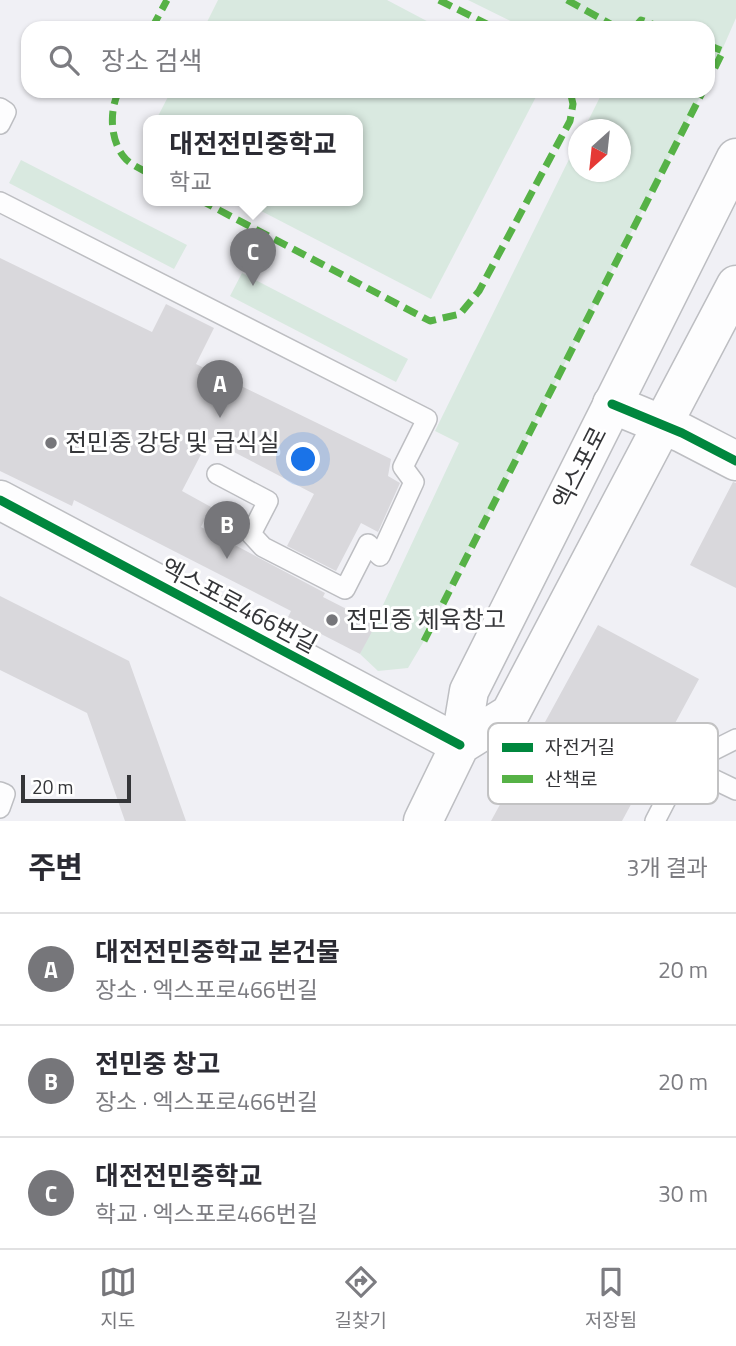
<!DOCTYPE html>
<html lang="ko">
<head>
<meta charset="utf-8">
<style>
  :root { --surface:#fff; --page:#f2f2f3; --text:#2b2b33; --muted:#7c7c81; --line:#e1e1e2; --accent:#76767a }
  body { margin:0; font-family:"Titillium Web","Noto Sans KR",sans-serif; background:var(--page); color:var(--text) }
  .compass { position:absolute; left:568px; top:119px; width:63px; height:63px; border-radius:50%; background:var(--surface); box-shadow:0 2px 5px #0004; rotate:207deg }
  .scale { position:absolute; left:21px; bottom:18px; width:110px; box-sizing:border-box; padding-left:7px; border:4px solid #343538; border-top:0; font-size:19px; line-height:24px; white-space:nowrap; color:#343538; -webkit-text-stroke:5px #fff; paint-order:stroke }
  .you { position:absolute; left:304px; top:460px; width:24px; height:24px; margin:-18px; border:5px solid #fff; border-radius:50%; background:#1a73e8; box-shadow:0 0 0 10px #1a73e833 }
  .badge { display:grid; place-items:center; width:46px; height:46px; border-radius:50%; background:var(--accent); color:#fff; font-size:23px; font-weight:700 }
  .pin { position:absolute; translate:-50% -58px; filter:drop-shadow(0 2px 4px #0008) }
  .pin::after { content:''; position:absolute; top:37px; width:24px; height:21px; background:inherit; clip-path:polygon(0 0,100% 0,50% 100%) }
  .popup { position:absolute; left:143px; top:115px; width:220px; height:91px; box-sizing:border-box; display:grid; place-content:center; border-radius:14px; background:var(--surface); filter:drop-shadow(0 2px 5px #0005); font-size:23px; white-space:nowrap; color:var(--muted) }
  .popup b { font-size:26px; color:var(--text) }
  .popup::after { content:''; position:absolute; left:50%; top:100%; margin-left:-14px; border:14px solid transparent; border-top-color:var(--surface) }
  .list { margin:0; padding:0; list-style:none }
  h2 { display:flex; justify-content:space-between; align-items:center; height:91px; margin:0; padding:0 28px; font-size:30px }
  h2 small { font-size:23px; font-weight:400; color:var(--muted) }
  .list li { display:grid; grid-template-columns:46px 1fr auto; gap:21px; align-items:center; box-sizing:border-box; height:112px; padding:0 28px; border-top:2px solid var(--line) }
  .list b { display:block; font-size:26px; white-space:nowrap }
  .list p { margin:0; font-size:23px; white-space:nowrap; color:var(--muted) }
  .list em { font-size:23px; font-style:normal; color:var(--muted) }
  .icon { flex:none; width:38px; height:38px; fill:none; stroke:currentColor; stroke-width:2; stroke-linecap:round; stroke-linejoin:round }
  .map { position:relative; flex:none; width:736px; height:821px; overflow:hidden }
  .search { position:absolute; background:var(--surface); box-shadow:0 2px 5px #0004; left:21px; right:21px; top:21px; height:77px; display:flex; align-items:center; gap:18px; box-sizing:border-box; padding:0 24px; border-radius:21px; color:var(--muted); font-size:26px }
  .sheet { height:427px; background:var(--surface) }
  nav { display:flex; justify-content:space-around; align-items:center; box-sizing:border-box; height:98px; border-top:2px solid var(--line); background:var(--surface); font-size:19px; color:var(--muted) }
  nav a { display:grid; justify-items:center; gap:4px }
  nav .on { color:var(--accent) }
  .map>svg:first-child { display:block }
  .green { fill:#d9e9e0 }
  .building { fill:#d9d8dc }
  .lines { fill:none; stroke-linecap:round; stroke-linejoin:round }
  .service-casing { stroke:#bdbec2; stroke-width:22 }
  .minor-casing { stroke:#bdbec2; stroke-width:41 }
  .secondary-casing { stroke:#bdbec2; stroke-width:41 }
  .service { stroke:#fdfdfe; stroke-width:19 }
  .minor { stroke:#fdfdfe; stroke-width:38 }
  .secondary { stroke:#fdfdfe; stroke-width:38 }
  .quiet { stroke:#56b246; stroke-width:7; stroke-dasharray:14 7; stroke-linecap:butt }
  .cycleway-casing { stroke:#fff; stroke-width:13 }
  .cycleway { stroke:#00873e; stroke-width:9 }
  .poi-dot { fill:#76767a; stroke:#fff; stroke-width:2.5 }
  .labels { text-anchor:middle; stroke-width:6; stroke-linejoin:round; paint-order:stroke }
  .poi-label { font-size:24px; fill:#343538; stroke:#fff; text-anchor:start }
  .street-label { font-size:24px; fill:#343538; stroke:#fff }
  .key { fill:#fff; stroke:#c2c2c3; stroke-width:2 }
  .key-label { font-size:19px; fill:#343538 }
</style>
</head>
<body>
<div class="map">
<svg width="736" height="821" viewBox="0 0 736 821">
  <rect width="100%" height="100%" fill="#f0f0f5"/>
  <path class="green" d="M218,0H387L440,28H204Z
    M468,0H736V18L708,82V28H525Z
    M171,91H539L431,299L240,200H358V120H156Z
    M603,91H703L424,641L408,668L378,671L360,654L459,443L435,431L578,141V172H620V130L584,129Z
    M21,160L187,245L174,269L9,183Z
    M242,273L408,359L396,382L230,296Z"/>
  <path class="building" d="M0,258L152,332L166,304L214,328L196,364L391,459L388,476L400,483L378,532L361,523L336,571L287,546L314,494L209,439L182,491L211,507L201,527L325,593L323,597L376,624L360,654L288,617L291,611L74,500L72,506L0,471Z
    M733,482L736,483V588L690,565Z
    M0,596L129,661L186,821H125L87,713L0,670Z
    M598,625L699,679L622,821H491Z"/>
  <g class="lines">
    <defs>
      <path id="service" d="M0,108L6,112L0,124
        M0,202L427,419L403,467L414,482L380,556L368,544L345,589L263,547L251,534L268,501L217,474
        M684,765L736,790
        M0,792L5,794L0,808
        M655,821L684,765L736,739"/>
      <path id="minor" d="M612,404L682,433L736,461
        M0,500L460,745"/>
      <path id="secondary" d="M460,745L510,714L736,285
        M423,821L460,745L469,691L736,158"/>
    </defs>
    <use href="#service" class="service-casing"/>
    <use href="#minor" class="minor-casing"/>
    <use href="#secondary" class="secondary-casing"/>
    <use href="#service" class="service"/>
    <use href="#minor" class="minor"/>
    <use href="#secondary" class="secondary"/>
    <path class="quiet" d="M439,0L495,28
      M567,0L618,28
      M152,28L167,0
      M634,28L641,20L663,28
      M708,45L723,51L708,82
      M119,91C109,110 110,140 124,157C129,164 141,169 148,173
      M200,200L430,321L460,314L479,291L570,121L573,104L570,91
      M424,641L703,91"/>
    <defs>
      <path id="cycleway" d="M612,404L682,433L736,461
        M0,500L460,745"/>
    </defs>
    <use href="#cycleway" class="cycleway-casing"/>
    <use href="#cycleway" class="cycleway"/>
  </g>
  <g class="poi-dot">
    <circle cx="51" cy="443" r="7"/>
    <circle cx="332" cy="620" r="7"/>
  </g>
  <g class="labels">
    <g class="poi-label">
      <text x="65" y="451">전민중 강당 및 급식실</text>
      <text x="346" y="628">전민중 체육창고</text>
    </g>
    <g class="street-label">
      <text transform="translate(580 468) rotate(-63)" y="8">엑스포로</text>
      <text transform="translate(239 606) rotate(28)" y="8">엑스포로466번길</text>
    </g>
  </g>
  <rect x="488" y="723" width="230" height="81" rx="10" class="key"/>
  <rect x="502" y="743" width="31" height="9" fill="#00873e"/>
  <rect x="502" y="775" width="31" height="8" fill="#56b246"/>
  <g class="key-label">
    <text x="545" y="754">자전거길</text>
    <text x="545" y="786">산책로</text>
  </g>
</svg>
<svg class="compass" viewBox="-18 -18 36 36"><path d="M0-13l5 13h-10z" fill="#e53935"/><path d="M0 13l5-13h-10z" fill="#7c7c81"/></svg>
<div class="scale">20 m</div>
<div class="you"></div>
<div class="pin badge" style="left:220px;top:418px">A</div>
<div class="pin badge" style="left:227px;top:559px">B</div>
<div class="pin badge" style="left:253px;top:286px">C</div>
<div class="popup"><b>대전전민중학교</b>학교</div>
<div class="search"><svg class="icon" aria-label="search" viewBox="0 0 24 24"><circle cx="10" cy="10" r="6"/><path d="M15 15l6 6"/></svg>장소 검색</div>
</div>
<section class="sheet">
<h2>주변<small>3개 결과</small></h2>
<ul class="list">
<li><span class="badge">A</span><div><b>대전전민중학교 본건물</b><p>장소 · 엑스포로466번길</p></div><em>20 m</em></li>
<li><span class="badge">B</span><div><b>전민중 창고</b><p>장소 · 엑스포로466번길</p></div><em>20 m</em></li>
<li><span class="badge">C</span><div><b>대전전민중학교</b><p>학교 · 엑스포로466번길</p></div><em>30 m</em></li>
</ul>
</section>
<nav>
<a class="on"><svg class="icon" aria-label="map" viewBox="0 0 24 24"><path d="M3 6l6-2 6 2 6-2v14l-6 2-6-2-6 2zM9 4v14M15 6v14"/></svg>지도</a>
<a><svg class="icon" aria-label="directions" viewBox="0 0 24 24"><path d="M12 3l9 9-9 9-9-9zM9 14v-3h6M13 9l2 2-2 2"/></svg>길찾기</a>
<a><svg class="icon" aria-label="saved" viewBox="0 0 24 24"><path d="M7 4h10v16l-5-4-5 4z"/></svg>저장됨</a>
</nav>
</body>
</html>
